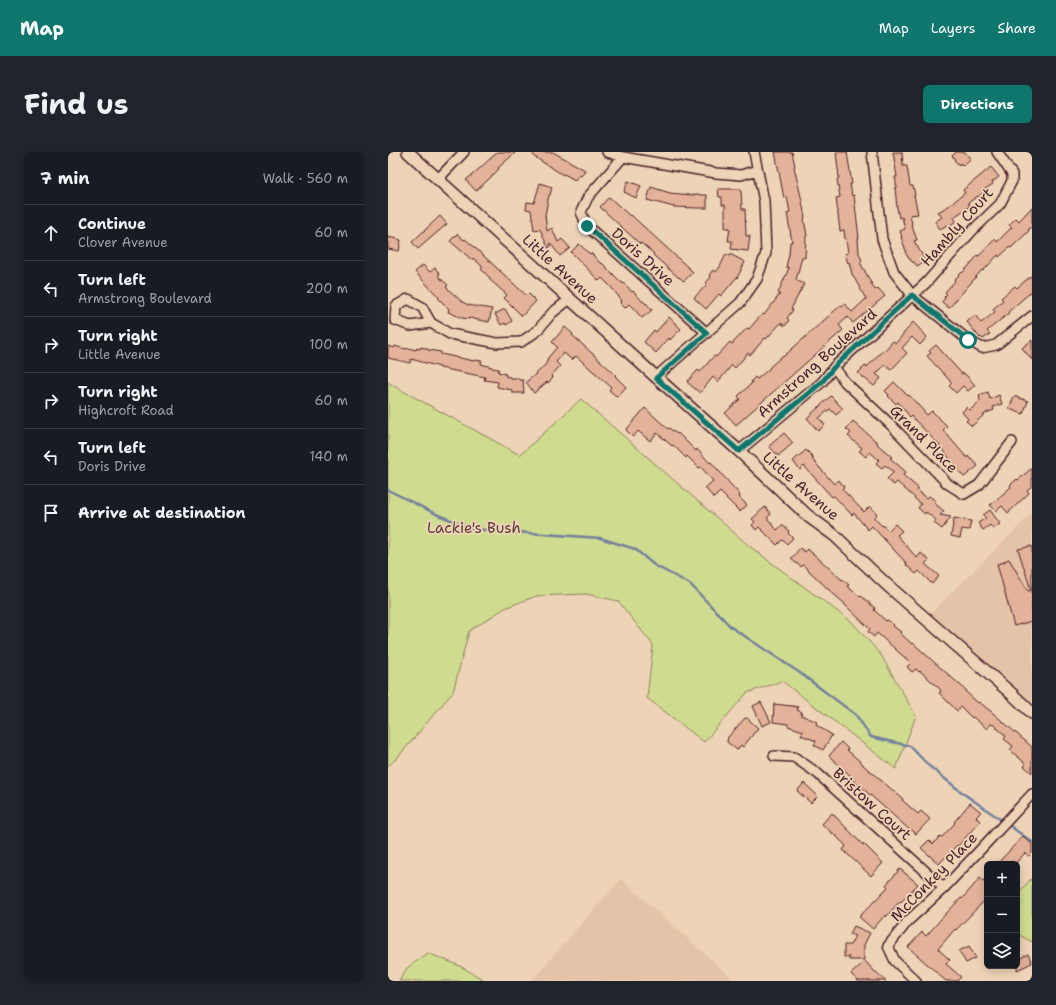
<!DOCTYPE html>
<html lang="en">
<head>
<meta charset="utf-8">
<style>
  :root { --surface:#171b24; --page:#20242c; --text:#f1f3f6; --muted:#9ea1a6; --line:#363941; --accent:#0f766e }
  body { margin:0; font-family:"Shantell Sans",sans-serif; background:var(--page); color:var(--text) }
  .controls { position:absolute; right:12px; bottom:12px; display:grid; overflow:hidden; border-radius:6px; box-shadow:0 2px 10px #0003 }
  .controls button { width:36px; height:36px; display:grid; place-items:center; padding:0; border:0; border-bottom:1px solid var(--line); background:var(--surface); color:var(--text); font:20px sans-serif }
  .stop { position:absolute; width:12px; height:12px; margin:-9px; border:3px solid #0f766e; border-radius:50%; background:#fff }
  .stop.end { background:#0f766e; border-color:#fff; box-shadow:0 1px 4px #0008 }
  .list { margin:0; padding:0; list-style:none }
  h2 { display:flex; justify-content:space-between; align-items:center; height:52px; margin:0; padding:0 16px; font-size:17px }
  h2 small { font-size:13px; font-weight:400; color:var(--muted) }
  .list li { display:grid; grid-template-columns:26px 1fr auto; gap:12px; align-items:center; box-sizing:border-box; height:56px; padding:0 16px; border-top:1px solid var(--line) }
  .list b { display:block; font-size:15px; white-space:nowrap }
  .list p { margin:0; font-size:13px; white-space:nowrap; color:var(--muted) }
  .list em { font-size:13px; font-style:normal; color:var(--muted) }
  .icon { flex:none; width:22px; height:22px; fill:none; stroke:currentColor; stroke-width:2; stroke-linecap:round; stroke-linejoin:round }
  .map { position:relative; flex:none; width:644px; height:829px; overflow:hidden; border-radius:6px }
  header { display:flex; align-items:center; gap:24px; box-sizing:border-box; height:56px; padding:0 20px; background:var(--accent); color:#fff }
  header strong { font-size:19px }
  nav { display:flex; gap:22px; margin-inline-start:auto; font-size:14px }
  .intro { display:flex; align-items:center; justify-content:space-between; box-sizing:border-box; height:96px; padding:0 24px }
  h1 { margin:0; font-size:28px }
  .button { padding:10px 18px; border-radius:6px; background:var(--accent); color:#fff; font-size:14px; font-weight:700 }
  main { display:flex; gap:24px; padding:0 24px }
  aside { flex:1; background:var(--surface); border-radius:6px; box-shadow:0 2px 10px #0003 }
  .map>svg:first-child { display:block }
  .built { fill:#e5c3a8 }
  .green { fill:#cfdc8f; stroke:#8c7e5d }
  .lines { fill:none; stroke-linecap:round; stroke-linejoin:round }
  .stream { stroke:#73809e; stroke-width:2.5 }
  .building { fill:#e4b299; stroke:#4a1f2b }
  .minor-casing { stroke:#4a1f2b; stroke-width:12 }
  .tertiary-casing { stroke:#4a1f2b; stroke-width:14 }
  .minor { stroke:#eed4b6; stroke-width:9 }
  .tertiary { stroke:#eed4b6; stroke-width:11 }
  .route { stroke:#0f766e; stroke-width:5 }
  .labels { text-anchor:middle; stroke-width:3.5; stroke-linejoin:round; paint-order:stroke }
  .street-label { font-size:15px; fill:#4a1f2b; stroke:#eed4b6 }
  .park-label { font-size:15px; fill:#5e3b3a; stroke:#eed4b6 }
</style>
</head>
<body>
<header>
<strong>Map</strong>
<nav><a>Map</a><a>Layers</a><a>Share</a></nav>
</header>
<div class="intro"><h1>Find us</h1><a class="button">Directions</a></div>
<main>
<aside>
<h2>7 min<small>Walk · 560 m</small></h2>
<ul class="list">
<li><svg class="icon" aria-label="ahead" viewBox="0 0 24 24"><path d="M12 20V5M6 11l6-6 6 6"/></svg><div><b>Continue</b><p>Clover Avenue</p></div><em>60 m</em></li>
<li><svg class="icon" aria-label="left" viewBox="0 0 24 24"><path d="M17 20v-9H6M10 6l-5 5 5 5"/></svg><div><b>Turn left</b><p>Armstrong Boulevard</p></div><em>200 m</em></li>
<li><svg class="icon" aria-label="right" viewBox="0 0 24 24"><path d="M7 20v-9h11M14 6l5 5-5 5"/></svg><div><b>Turn right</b><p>Little Avenue</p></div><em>100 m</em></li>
<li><svg class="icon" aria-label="right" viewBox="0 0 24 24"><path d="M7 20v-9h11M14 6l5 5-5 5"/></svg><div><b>Turn right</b><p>Highcroft Road</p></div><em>60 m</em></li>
<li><svg class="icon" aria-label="left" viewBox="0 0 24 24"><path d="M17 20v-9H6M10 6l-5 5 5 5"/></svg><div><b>Turn left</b><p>Doris Drive</p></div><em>140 m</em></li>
<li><svg class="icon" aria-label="arrive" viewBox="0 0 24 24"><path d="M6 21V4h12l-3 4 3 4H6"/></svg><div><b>Arrive at destination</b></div></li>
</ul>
</aside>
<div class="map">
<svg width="644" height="829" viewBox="0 0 644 829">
  <rect width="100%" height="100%" fill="#eed4b6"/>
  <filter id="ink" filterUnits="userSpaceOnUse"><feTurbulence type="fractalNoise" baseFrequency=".025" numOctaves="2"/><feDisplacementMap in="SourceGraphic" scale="8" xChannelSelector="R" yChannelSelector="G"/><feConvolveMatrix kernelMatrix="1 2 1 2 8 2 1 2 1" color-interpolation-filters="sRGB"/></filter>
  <g filter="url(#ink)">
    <path class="built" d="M644,361V551L542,462Z
      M233,727L347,829H143Z"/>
    <path class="green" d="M0,230L4,233L132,303L193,247L360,393L385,412L464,470L493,503L528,564L508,617L394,529L359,541L316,590L259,546L265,493L230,449L198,442L148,444L117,456L81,479L65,540L9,606L0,614Z
      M644,726V790L629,782V742Z
      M40,801L72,814L98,829H11L19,816Z"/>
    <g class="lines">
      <path class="stream" d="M0,338L48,362L85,377L212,386L247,397L266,413L302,432L343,475L412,521L468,563L483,585L522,594L541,614L576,642L612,667
        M622,674L644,690"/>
    </g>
    <path class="building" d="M109,0H128L110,16L111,17L101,27L88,39L78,28L91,17Z
      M147,0H165L197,18L193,24L191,23L187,28L176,22L175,23L145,4Z
      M387,0H404L407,14L406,15L414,49L417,66L416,67L419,84H418L417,106L414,105L408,128L416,132L403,157L405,158L399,166L401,168L397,174L393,171L378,187L377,186L362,203L360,201L347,216L344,213L330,230L325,225L312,241L299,230L310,218L312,220L326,204L328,205L342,190L344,192L359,176L361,177L374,162L376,163L392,142L390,141L401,116L398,115L401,102L402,90H404L399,61L402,60L399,45L396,46Z
      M448,0H459L464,32H462L464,44L466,43L468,61L471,86H470L471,101L474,109L472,110L487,138L490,136L497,144L465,171L460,165L451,173L455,178L348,273L337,261L352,247L350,244L364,231L363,229L367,225L369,227L382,216H381L394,204L395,205L453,153L454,155L457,152L464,160L478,147L464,122L461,110L460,111L457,102L460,101L458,87H457L456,78L452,79L448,46L452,45L449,27L451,26Z
      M505,0H514L515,14H519L522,34H525L527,43H526L530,62L522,63L524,72H523L529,88L526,89L538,109L529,114L526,110H524L522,107H521L517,100L518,99L513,85H514L512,79L517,77L514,65L511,66L509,56L507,36H509L507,25H509Z
      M568,0H577L583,6L575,14L572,11L571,13L566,8L567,7L564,4Z
      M603,15L611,25L604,30L605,32L596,38L597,39L590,45V44L580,51L582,54L566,65L568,69L560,75L559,73L552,77L547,70L554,65L550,60L559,55L577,41L575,38Z
      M240,29L253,34L248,46L236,40Z
      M152,31L164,35L162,43H161L157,63L159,79L164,76L170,90L174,87L182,96L172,104L162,91V95L160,96L152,77L146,78L143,58L138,57L139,50L146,51Z
      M263,35L282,41L303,43L311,42L312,43H319V56H309L286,55L259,48Z
      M330,37H353L354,57H357L358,84H362L360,99L343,97L344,89H340L342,76H337V53H334V45H331Z
      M221,45L242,64L243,63L305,120L296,129L291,125V126L265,103L266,102L253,91L252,92L212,55Z
      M644,55V74L640,78L641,79L623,96L622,95L611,105L610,103L595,119L594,118L561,156L554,150L557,146L556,145L559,142L557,140L567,129L566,128L574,120V121L580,115L590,103L591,104L607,87L609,90L624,75L621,73L628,66L631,69Z
      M52,64L59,72L30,97L24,90Z
      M69,82L76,88L77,87L84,93L139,144L141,142L148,149L134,164L116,146L119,143L101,127L102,126L93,117L95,115L85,106L84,108L62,89Z
      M0,85L13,88L11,99L0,97Z
      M191,92L202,102L203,101L213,112L214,111L234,131V130L237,133V132L244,140L245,139L255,150V149L258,152V151L264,158L254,166L245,156L241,152L237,156L232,151L234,149L224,136L214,126L211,129L183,100Z
      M338,102L342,104V102L357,110L349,126V125L333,144L331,142L318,157L306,146L319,132L318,131L323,125L321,123L325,118L328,120L332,115Z
      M35,113L42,120L47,116L52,122L50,124L60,133L58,135L73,149L80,153L104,157L101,170L81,166V167L74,166L60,160L61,157L50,146L51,145L42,136L27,120Z
      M644,123V139L620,160L621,161L599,179L602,182L595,187L593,185L592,186L579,170L587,163L593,171L607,160L605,157L615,148L613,146L627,134L629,136Z
      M117,157L124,169L118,173L117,171L113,173L107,162Z
      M281,165L293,177L282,188L281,186L268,201L256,190L266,178L268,180Z
      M525,170L539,185L532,193L524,185L514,196L519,201L503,218L497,213L488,222L493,226L486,234L470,221L478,213L479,215L495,198L496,199L505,189L508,191Z
      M177,175L185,182L184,183L228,223L227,224L238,235L229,245L221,238L223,235L188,204L184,208L176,201L168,210L172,214L163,224L165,226L160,231L159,230L146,241L138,230L149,221L158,212V211L160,208L159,207L169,195L164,190Z
      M644,188V208L634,196Z
      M548,193L574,222L576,221L587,233L580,239L575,234L568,241L561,234L564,231L539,204L543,201L541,199Z
      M0,194L6,196L7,194L13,196L19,197L20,196L28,198L29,196L32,197L33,195L40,197V198L53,200V202L86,209V208L94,209L93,212L104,215V216L111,217L110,220L118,222L117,224L122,225V226H131V228H135L136,241H124V238L109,235L110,230L96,228L97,225L52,216V215L23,207L22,211L0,206Z
      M506,230L520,244L521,243L539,263L544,259L559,274L555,278L579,306L580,304L583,308L584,307L590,314L576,325L567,315L568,314L550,292L523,264L522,265L510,250L508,252L500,244L501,243L497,239Z
      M600,240L602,247L611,243L614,252L605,255L606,258L598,261L584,274L578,269L580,267L574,260L579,255L582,258L592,249L591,243Z
      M443,244L455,257L448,263L442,257L431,266L437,273L430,279L419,266Z
      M626,244L640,249L635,262L621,257Z
      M257,256L280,277L281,276L289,282L290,281L308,299L309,297L322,311L323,310L352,343L351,345L359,353L352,360L332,340L326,346L317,336L325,329L313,315L311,316L299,304L298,306L285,293L284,294L269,281L262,289L250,279L245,285L238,278Z
      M465,269L490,291L489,292L504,305L502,306L518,320L515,323L531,337L529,338L539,346L541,344L548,349L546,351L556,359L552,363L563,365L554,377L546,371L548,368L538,360L537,362L530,356L533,352L526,346H527L509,330L506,333L499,327L506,320L497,313L494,316L488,311L491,308L482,300L478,305L471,299L474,296L460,284L463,281L458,277Z
      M396,281L405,291L390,304L381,294Z
      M418,298L426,306L424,307L446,332L451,328L456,335L454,337L476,360L482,354L489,362L486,366L494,374L495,373L500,379L507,372L514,379L509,383L529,406L533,401L541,408L537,412L551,424L544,432L531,419L528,422L518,413L519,412L484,374L480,378L466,361L464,363L446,344L444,345L416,314L412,318L405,309Z
      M644,316V334L639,338L641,341L620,361L614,354L608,359L602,353L623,335L622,333L629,327L630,328Z
      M377,355L383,362L379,366L389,378L394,373L401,379L400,381L405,386L399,392L394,388L389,393L371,375L368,378L364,373L367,370L364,367Z
      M602,358L612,372L605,377L602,373L595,378L590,371L598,366L595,363Z
      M566,366L583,369L581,378L574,377L572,386L563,384Z
      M644,394V469L626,474L609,412L617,410L616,409L621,407L640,439L643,438L630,397Z
      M412,396L417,400L419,397L428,404L454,428V427L461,433L459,434L472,445L473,444L487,456L486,458L498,469L499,468L506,473L505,474L513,480L512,481L524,492L525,491L546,510L579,539L578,540L590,551L591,550L605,561L644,595V621L636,614L638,612L622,598L625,594L616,587L618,584L606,573L603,572L599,577L585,565L584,566L573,555L569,559L551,541L553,539L551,536L532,519L531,520L528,517L524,520L519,515L523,511L489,481L486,485L480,480L482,477L457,453V452L441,438L415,413L413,415L403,407Z
      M373,550L383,570L374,574L365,554Z
      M386,552L404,554L410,555L409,558L414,560L413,563L429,570L428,573L444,583L435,598L426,593L428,589L413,583L415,579L400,574V572L385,570Z
      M357,566H359L370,576L355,595L353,593L349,598L339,590L340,585Z
      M453,590L460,597L459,598L475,612V613L515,647L514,648L530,662L533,659L542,667L528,682L524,678L523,679L464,627L465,626L441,604Z
      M416,631L430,644L423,651L409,639Z
      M582,651L593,660L588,665L592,669L570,694L569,693L551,712L533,696L541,688L545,692L552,684L554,685L567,671L566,670Z
      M444,661L475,693L476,692L495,711L483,724L455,698L458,694L445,681V682L434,672Z
      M635,684L644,692V701L641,704L637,701L627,712L624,709L621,712H609Z
      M512,717L530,732L513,750L512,749L498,765L497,763L485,777L471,765L500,735L498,733Z
      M599,725V746L568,778L567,777L550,797L562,808L558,812L573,825L569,829H558L520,795L534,780L538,784L553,767L573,746L574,747L592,726L595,729Z
      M466,774L482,781L476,793V808H461V805H456V793H462L467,784L462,782Z
      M581,794L588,806L578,811L571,799Z
      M640,802L644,811L629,818V808Z
      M477,809L487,820H488L498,829H470L463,822Z"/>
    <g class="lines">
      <defs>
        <path id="minor" d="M219,0L235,5L328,21L353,23L369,18
          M484,0L494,87L506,120L524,143L580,188L594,196L608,193L644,164
          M235,5L200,45L193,60L199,74L319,181
          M50,27L76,0
          M43,171L22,174L7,168L8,154L20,147L34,155L43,171L62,182L109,191L133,190L149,179L164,161L182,147
          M446,215L457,230L503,273L560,332L576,342L591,333L624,290
          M268,225L352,151L369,127L378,101L376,49L366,0
          M351,299L434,230L446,215L538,131L584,79L612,52L624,29V22L609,0
          M386,604L406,605L429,621L556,736
          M528,829L507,809L500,794L520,769L556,736L592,698L644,642"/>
        <path id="tertiary" d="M20,0L268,225L351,299L420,364L446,383L498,432L624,542L644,561"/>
      </defs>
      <use href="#minor" class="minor-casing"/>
      <use href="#tertiary" class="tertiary-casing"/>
      <use href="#minor" class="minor"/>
      <use href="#tertiary" class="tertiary"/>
    </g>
  </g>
  <g class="lines" filter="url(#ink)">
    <path class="route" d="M199,74L319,181L268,226L351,299L434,230L446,215L524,143L580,188"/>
  </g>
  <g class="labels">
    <g class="street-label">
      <text transform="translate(569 75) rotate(-48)" y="5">Hambly Court</text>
      <text transform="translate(255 105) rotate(42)" y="5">Doris Drive</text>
      <text transform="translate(172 117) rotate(42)" y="5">Little Avenue</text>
      <text transform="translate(429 211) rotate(-42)" y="5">Armstrong Boulevard</text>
      <text transform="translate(536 287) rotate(45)" y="5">Grand Place</text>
      <text transform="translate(413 334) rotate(41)" y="5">Little Avenue</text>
      <text transform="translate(484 652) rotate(42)" y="5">Bristow Court</text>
      <text transform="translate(546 725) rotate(-46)" y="5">McConkey Place</text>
    </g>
    <g class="park-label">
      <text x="86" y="381">Lackie's Bush</text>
    </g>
  </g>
</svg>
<div class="controls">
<button>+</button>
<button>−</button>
<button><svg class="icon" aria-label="layers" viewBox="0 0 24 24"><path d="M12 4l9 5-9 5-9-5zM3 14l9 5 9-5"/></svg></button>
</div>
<div class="stop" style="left:580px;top:188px"></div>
<div class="stop end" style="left:199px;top:74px"></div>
</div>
</main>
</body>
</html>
